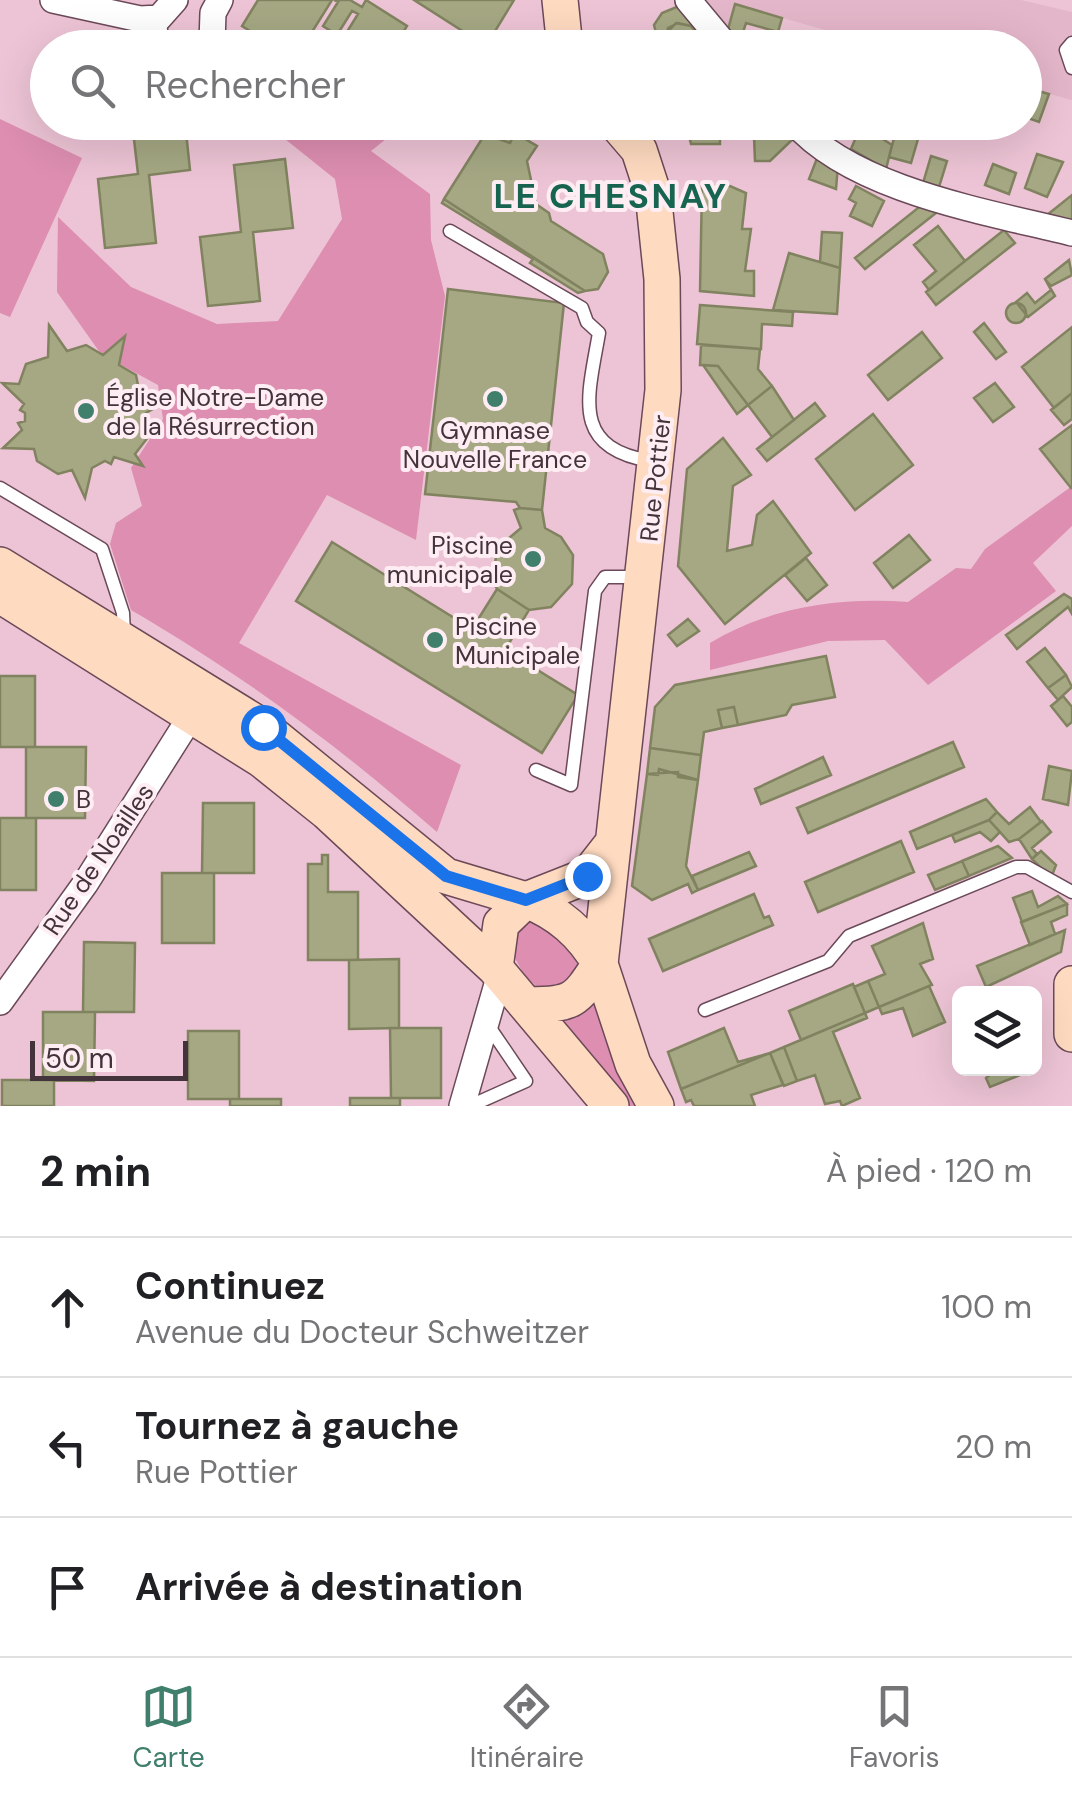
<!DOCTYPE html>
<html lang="fr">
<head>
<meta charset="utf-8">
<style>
  :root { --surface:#fff; --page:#f2f2f2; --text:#202124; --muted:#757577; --line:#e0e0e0; --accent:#407f6c }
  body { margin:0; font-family:"DM Sans",sans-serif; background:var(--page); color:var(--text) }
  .controls { position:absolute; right:30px; bottom:30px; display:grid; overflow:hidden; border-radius:15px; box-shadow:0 10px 40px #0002 }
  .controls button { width:90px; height:90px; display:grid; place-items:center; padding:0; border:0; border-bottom:2px solid var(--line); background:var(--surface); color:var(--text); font:50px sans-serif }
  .scale { position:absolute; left:30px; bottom:25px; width:158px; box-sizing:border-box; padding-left:10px; border:5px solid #43333a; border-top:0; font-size:28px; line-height:35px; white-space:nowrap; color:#43333a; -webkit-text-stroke:8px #feedf3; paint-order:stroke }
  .stop { position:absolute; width:30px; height:30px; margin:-22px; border:8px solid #1a73e8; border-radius:50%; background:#fff }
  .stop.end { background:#1a73e8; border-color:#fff; box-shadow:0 2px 10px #0008 }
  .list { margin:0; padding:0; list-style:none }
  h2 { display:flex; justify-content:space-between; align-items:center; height:130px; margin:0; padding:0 40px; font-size:42px }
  h2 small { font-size:32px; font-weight:400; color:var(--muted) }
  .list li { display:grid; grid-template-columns:65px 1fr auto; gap:30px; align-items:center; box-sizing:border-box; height:140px; padding:0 40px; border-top:2px solid var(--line) }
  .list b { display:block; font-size:38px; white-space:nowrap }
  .list p { margin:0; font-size:32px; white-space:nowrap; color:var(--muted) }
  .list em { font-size:32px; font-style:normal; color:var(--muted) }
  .icon { flex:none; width:55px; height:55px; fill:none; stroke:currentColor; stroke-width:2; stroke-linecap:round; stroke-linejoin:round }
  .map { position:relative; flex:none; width:1072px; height:1106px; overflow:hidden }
  .search { position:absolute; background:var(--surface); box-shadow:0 10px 40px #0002; left:30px; right:30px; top:30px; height:110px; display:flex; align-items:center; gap:25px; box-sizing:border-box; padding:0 35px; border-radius:55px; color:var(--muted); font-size:38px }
  .sheet { height:550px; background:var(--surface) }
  nav { display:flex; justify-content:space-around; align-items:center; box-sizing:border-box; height:140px; border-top:2px solid var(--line); background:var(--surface); font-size:28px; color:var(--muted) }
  nav a { display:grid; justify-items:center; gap:5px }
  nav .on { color:var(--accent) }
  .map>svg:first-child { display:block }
  .built { fill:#e4b6c9 }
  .green { fill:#dd8eb1 }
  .building { fill:#a5a883; stroke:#818360; stroke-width:2.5 }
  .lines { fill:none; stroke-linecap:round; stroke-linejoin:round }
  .lane-casing { stroke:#6b4958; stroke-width:15 }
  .street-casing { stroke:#6b4958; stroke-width:28 }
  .secondary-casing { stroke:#6b4958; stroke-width:38 }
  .lane { stroke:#fff; stroke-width:12 }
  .street { stroke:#fff; stroke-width:25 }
  .secondary { stroke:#fedac0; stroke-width:35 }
  .route { stroke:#1a73e8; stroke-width:12 }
  .poi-dot { fill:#407f6c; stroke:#feedf3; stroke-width:4 }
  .labels { text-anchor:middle; stroke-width:8; stroke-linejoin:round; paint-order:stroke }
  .poi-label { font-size:25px; fill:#43333a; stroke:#feedf3; text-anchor:start }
  .street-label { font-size:25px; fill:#43333a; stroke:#feedf3 }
  .district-label { font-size:35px; font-weight:bold; letter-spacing:2.5px; fill:#176551; stroke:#feedf3 }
</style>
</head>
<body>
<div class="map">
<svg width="1072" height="1106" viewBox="0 0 1072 1106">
  <rect width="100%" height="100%" fill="#edc4d5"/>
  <path class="built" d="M698,0H1021L1072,12V100L1025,87L1024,48L886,47L736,5L727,33Z"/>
  <path class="green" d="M0,119L82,158L10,317L0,313Z
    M265,123H382L396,131L371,151L430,194L431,240L445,296L416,540L327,495L239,643L461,765L437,832C336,744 247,678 131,610L110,544L116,523L142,506L131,468L163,419L158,385L101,354L57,292L58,217L131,287L217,324L278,321L342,219L335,179Z
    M1072,486V526L1033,563L1056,591L928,685L885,640L828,641L710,670V643C770,607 839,597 908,602L956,568L971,569L985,549Z
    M524,917L546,921L580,960L579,981L543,992C521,974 510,957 510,929Z
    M596,994L644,1106H620L553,1014Z"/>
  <path class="building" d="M258,0H332L302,48H277L242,26Z
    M334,0H350L362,7L366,0L407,26L402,34L424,48H402L405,43L400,40L395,48H337L358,14L352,11L337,35L323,26L338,2Z
    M414,0H514L486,46Z
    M735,4L782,18L778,32L746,23L738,48L727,33Z
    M679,6L714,48L691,26L678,23L668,28L665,48H660L654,25L662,13Z
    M676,23L691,26L709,48H665V35Z
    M1035,90L1049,94L1039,122L1025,117Z
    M132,122H185L190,170L149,175L156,243L105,248L98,179L138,174Z
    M492,122L515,133L510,143L485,134Z
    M686,122H754L748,128H720V144H691Z
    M898,123L916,126L913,137L918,139L911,163L889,157Z
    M766,124H776L793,139L770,161H755L754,136Z
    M861,125L892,145L886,169L851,149Z
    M515,133L537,146L527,161L536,204L549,213L551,221L603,254L608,272L598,289L585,291L444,199L485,134L510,143Z
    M819,153L838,165L836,189L809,179Z
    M1037,154L1063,162L1047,197L1025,188Z
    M931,156L947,161L939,187L923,183Z
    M285,159L293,228L253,232L260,301L208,306L200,237L241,232L234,165Z
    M993,164L1016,173L1009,194L985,185Z
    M702,186H730L746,193L742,229H751L745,271H754V296L700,291Z
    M856,186L884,201L872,226L850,216L856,203L849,199Z
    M1072,195V222L1047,215Z
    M444,199L547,267L585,291L578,293L530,263L533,259L442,203Z
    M923,204L941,209L865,269L855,258Z
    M938,226L965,261L929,290L923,282L936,271L914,245Z
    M1004,230L1015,243L936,305L926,292Z
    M822,232L842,233L840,268L820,262Z
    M789,253L840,268L837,314L773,310Z
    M1069,260L1072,275L1051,286L1045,279Z
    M1045,279L1055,296L1028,317L1016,302L1027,293L1035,303L1051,290Z
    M448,289L564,303L542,510L520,508L516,502L425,494Z
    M1006 313a10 10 0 1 1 20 0a10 10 0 1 1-20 0Z
    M700,305L793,312L792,326L762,324L761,349L697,344Z
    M984,323L1006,352L996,359L974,332Z
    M49,325L67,351L86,345L103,355L125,336L119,365L136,375L140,395L172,398L146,413L149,436L135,454L143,466L114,457L111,464L105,461L92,468L85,498L72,470L58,474L37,461L34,449L3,448L22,430L18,423L25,421V413L20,410L24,404L2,383L19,384L26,364L48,357Z
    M1072,327V393L1054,408L1022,367Z
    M922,332L942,358L888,400L868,375Z
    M701,345L760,349L758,369L772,386L748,405L718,366L700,365Z
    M703,365L718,366L748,405L737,414Z
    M995,383L1014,407L993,422L974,398Z
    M772,386L794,420L772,437L748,405Z
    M1072,393V419L1064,425L1051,410Z
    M815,403L825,416L767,461L757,449Z
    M873,414L913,465L855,510L816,459Z
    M1072,425V487L1071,488L1040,449Z
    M723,438L751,475L733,486L727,551L752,545L757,515L773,501L811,553L725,624L678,566L687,469Z
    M520,508L542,510L545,528L561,537L573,555L572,584L551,607L529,610L497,589L493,581L497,548L521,528L514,510Z
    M909,535L930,560L893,588L874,563Z
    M332,542L472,629L497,589L529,610L505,650L578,695L542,753L296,601Z
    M806,558L827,585L807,601L785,575Z
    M1064,594L1072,599V614L1068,607L1017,649L1006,635Z
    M688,619L699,631L677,646L668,635Z
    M1045,648L1066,675L1048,688L1027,662Z
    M826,656L835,697L792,705L786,715L738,725L734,707L718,710L722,728L704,732L701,755L650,748L655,707L675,685Z
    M1066,675L1072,687L1058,700L1048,688Z
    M0,676H35V747H0Z
    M1063,696L1072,707V722L1067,726L1051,706Z
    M734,707L738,725L722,728L718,710Z
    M953,742L964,767L808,833L797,808Z
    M26,747H86L85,818H26Z
    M650,748L701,755L698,780L678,777V772L647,774Z
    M823,757L831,775L761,804L755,789Z
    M1049,766L1072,771L1068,805L1043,799Z
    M659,769L698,780L686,866L698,890L692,893L688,884L652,900L632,886L647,774L658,775Z
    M986,799L997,812L989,820L917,849L910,832Z
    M203,803H254V873H202Z
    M1030,807L1041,822L1019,839L1009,842L989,820L997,812L1009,824Z
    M0,818H36V890H0Z
    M989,820L1000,832L991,841L980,832L955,842L952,835Z
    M1042,821L1051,832L1032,848L1037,854L1032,859L1019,839Z
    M901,841L914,872L818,912L805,882Z
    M998,846L1012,858L969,876L962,861Z
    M1041,851L1056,865L1051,878L1032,859Z
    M749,852L756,866L698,890L692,876Z
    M322,855H328V892H358V960H308V864H322Z
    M962,861L969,876L935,890L928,875Z
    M162,873H214V943H162Z
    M1032,891L1038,907L1058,896L1067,904L1022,922L1013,898Z
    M754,894L764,918L769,916L773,925L663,971L649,939Z
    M1067,904V915L1051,922L1055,934L1030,945L1021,922Z
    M923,923L933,959L920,964L932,985L879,1007L868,981L885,974L872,946Z
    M1065,930L1061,952L986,987L977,966Z
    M84,942L135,943L134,1012H83Z
    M399,959V1028L349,1029V960Z
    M868,981L879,1007L865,1013L854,987Z
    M853,984L865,1013L801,1040L789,1011Z
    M929,986L945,1022L913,1036L903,1008L882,1014L879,1007Z
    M43,1012H95L94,1081L43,1080Z
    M865,1013L867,1018L833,1032L860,1098L842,1106L840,1101L825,1104L815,1075L797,1081L784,1047Z
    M390,1028H441V1098H391Z
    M724,1028L738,1062L770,1053L681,1089L668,1052Z
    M188,1031H239V1099H188Z
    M784,1047L797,1081L784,1086L770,1053Z
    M770,1053L783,1085L751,1095L755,1106H694L691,1100L686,1102L681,1089Z
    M998,1068H1029L1030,1071L990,1087L986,1078Z
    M2,1080H54V1106H2Z
    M350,1098H400V1106H350Z
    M230,1099H281V1106H230Z"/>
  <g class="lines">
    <defs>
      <path id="lane" d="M159,18L164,48
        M1072,43L1066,50L1072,68
        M450,231L582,308L587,322L599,333
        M599,333C588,397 570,448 651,461
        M0,488L102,549L123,613L124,635
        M536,770L571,785L595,591L605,577H638
        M705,1010L828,961L849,936L1016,867H1027L1072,892
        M463,1099L479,1102L526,1081L492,1031L485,1029"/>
      <path id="street" d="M53,0L140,19L159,18L175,0
        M688,0L728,48
        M204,48L212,42L213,13L220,0
        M794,122C853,190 988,212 1072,233
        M0,1002L85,884L193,713
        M462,1106L500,974"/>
      <path id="secondary" d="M560,0L565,48
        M615,122L639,150L653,193L662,279L663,390L600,964L633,1064L656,1106
        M0,565L263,727L446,876L526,900L587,876L612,844
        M0,595L262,760L327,812L495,968
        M1072,984V1034
        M528,1005C574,1004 575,1002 600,964C582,933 559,913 526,900L501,924L495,968L611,1106"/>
    </defs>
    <use href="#lane" class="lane-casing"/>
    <use href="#street" class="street-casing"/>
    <use href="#secondary" class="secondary-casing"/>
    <use href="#lane" class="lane"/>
    <use href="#street" class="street"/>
    <use href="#secondary" class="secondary"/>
  </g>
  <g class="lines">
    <path class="route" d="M263,727L446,876L526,900L587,876"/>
  </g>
  <g class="poi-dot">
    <circle cx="495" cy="399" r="10"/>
    <circle cx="86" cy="411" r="10"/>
    <circle cx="533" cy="559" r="10"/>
    <circle cx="435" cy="640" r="10"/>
    <circle cx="56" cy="799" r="10"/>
  </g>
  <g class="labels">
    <g class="poi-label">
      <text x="106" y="406">Église Notre-Dame<tspan x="106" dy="29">de la Résurrection</tspan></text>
      <text x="495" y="439" text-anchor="middle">Gymnase<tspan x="495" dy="29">Nouvelle France</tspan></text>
      <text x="513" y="554" text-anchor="end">Piscine<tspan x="513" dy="29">municipale</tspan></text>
      <text x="455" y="635">Piscine<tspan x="455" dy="29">Municipale</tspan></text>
      <text x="76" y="808">B</text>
    </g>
    <g class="street-label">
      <text transform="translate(655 478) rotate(-84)" y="9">Rue Pottier</text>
      <text transform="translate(98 859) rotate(-56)" y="9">Rue de Noailles</text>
    </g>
    <g class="district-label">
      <text x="611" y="208">LE CHESNAY</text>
    </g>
  </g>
</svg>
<div class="controls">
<button><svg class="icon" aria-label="layers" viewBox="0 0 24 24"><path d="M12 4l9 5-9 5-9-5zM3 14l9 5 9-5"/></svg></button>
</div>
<div class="scale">50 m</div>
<div class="stop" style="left:263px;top:727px"></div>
<div class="stop end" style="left:587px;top:876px"></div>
<div class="search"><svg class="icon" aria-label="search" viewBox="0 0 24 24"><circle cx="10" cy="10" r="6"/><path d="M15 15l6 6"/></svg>Rechercher</div>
</div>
<section class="sheet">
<h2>2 min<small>À pied · 120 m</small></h2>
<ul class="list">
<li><svg class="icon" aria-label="ahead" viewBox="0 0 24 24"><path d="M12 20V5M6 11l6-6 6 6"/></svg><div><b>Continuez</b><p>Avenue du Docteur Schweitzer</p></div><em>100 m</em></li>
<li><svg class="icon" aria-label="left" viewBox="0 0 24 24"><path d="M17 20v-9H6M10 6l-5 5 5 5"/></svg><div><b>Tournez à gauche</b><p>Rue Pottier</p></div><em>20 m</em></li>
<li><svg class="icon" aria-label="arrive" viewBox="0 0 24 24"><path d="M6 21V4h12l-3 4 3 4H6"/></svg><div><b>Arrivée à destination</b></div></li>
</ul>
</section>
<nav>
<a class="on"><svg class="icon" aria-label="map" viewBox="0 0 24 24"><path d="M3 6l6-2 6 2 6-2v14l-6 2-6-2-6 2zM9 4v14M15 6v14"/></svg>Carte</a>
<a><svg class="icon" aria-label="directions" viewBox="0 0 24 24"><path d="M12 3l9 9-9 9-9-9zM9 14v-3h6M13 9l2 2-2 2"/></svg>Itinéraire</a>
<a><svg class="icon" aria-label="saved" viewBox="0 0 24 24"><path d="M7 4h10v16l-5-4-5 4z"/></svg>Favoris</a>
</nav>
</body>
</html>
